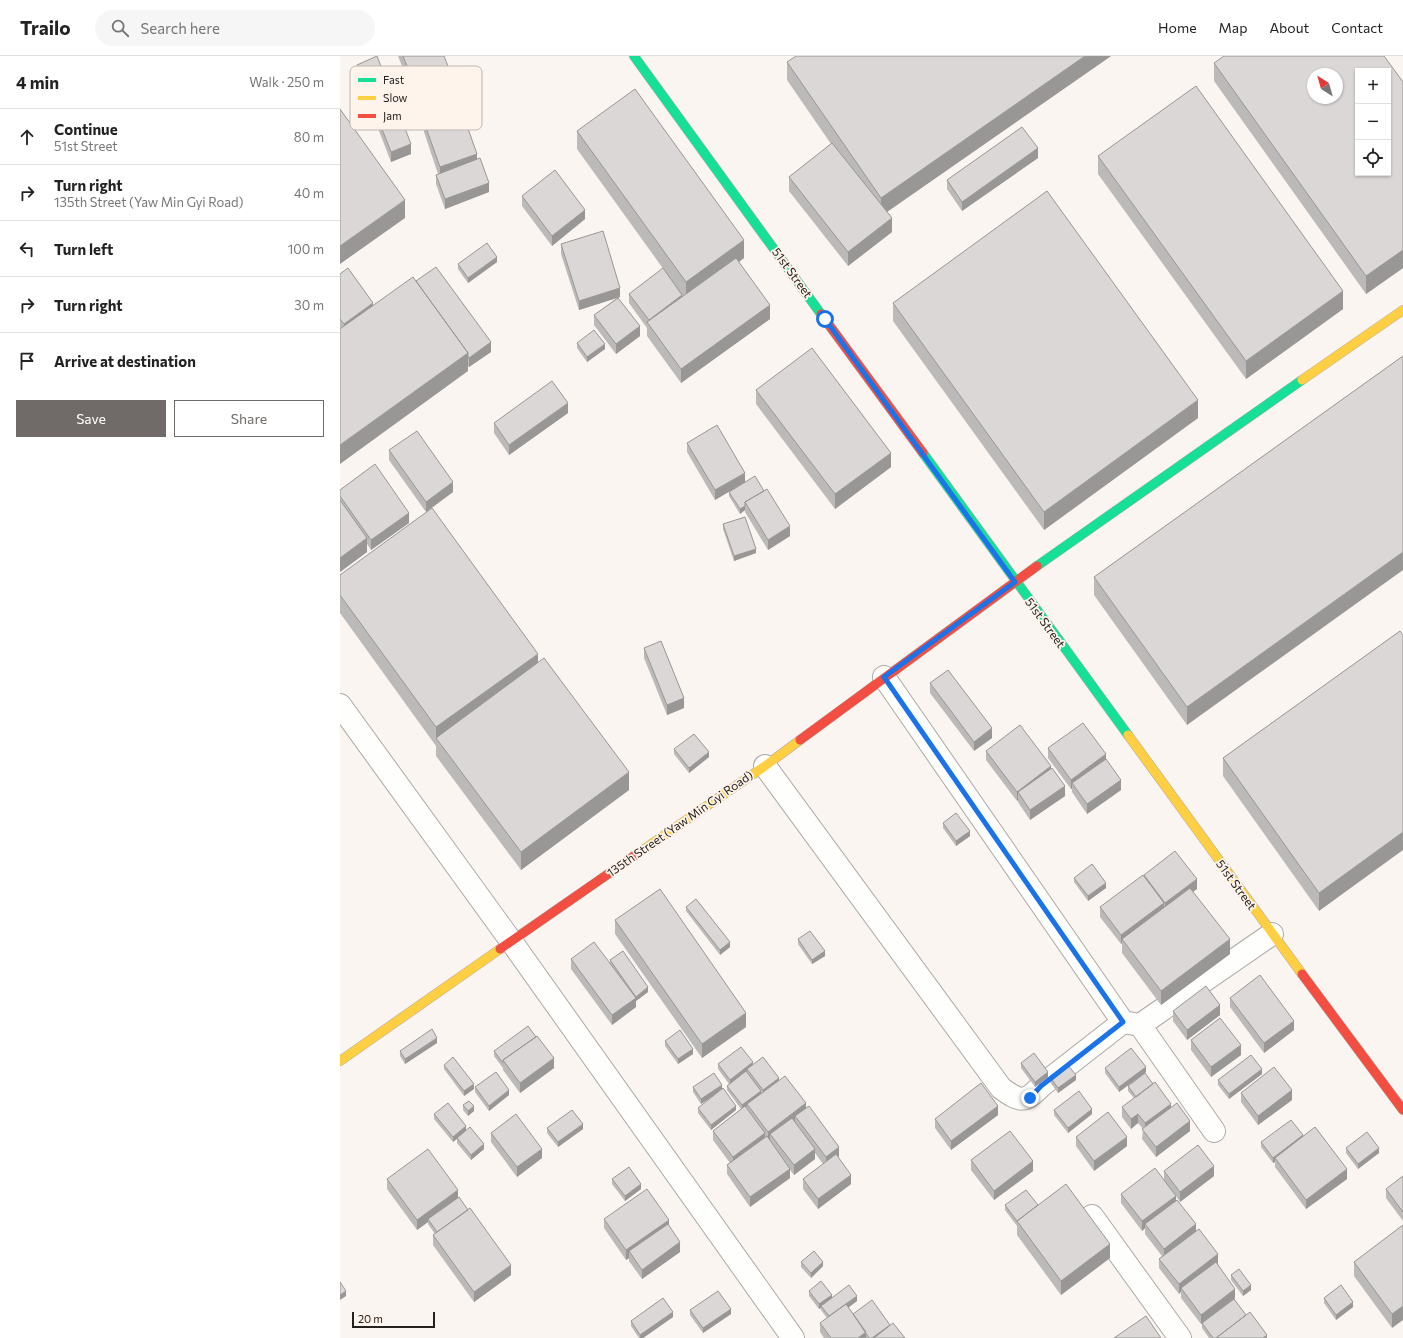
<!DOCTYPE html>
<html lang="en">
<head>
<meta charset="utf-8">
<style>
  :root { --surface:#fff; --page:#f6f6f6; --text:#222; --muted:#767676; --line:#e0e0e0; --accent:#706b68 }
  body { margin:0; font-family:Commissioner,sans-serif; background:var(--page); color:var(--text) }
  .controls { position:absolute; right:12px; top:12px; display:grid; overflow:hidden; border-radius:0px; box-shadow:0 1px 3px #0004 }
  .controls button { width:36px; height:36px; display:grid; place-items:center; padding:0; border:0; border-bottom:1px solid var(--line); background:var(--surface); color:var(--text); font:20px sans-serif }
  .compass { position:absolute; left:967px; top:12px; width:36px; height:36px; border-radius:50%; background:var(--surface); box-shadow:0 1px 3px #0004; rotate:323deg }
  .scale { position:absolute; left:12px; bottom:10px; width:83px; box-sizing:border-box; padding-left:4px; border:2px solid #25211e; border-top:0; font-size:11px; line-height:14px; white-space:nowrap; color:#25211e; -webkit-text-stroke:3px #fff4eb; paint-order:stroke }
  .stop { position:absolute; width:12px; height:12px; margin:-9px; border:3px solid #1a73e8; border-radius:50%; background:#fff }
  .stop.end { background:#1a73e8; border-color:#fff; box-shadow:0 1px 4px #0008 }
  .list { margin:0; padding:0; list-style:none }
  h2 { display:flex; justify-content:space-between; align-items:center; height:52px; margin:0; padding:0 16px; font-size:17px }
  h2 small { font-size:13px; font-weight:400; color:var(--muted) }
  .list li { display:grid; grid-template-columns:26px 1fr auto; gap:12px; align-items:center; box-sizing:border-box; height:56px; padding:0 16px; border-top:1px solid var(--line) }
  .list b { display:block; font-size:15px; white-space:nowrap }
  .list p { margin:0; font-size:13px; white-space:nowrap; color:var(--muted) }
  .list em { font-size:13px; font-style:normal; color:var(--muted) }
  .actions { display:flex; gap:8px; padding:12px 16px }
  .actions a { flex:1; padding:9px 0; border:1px solid var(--accent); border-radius:0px; text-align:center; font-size:14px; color:var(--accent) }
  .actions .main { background:var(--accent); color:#fff }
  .icon { flex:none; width:22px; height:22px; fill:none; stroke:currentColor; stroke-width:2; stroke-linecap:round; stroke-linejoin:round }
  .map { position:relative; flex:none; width:1063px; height:1282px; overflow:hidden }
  header { display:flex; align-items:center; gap:24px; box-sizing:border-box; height:56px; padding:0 20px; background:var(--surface); border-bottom:1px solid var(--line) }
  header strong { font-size:19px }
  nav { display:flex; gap:22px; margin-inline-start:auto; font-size:14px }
  .search { width:280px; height:36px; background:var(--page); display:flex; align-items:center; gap:10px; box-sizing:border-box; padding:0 14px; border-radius:22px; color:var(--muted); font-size:15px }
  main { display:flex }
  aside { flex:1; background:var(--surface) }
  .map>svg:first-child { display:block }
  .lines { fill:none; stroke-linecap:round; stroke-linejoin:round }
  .street-casing { stroke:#ada9a6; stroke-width:24 }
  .fast-casing { stroke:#ada9a6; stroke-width:10 }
  .slow-casing { stroke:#ada9a6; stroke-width:10 }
  .jam-casing { stroke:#ada9a6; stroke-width:10 }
  .street { stroke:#fefefd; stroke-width:22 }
  .fast { stroke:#16e098; stroke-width:9 }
  .slow { stroke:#ffcf43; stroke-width:9 }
  .jam { stroke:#f24e42; stroke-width:9 }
  .wall { fill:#bcb9b9 }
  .shaded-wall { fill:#999696 }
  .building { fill:#dbd7d7; stroke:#999696; fill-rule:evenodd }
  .route { stroke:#1a73e8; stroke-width:5 }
  .labels { text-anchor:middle; stroke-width:3.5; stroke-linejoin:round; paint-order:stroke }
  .street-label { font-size:12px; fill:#25211e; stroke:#fff4eb }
  .key { fill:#fff4eb; stroke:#beb5ae; stroke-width:1 }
  .key-label { font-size:11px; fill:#25211e }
</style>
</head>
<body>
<header>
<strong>Trailo</strong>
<div class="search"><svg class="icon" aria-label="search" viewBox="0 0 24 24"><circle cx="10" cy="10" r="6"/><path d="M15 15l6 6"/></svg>Search here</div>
<nav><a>Home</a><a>Map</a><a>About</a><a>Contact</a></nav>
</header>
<main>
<aside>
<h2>4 min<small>Walk · 250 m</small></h2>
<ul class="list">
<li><svg class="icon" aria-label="ahead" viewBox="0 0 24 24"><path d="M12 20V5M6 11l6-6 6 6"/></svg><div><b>Continue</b><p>51st Street</p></div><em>80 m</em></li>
<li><svg class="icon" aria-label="right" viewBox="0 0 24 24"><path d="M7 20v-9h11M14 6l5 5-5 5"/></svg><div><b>Turn right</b><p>135th Street (Yaw Min Gyi Road)</p></div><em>40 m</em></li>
<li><svg class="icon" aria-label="left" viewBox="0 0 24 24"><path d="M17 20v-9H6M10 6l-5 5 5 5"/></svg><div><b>Turn left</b></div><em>100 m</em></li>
<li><svg class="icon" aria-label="right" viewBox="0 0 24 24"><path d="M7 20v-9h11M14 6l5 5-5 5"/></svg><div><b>Turn right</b></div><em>30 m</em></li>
<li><svg class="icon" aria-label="arrive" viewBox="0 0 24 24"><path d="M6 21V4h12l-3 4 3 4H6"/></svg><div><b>Arrive at destination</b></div></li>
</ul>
<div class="actions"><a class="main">Save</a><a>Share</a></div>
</aside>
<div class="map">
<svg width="1063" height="1282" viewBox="0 0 1063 1282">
  <rect width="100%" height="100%" fill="#faf5f0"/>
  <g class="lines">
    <defs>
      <path id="street" d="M544,621L783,966L800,969L932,878
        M0,649L171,885L453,1282
        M425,710L661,1032C680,1046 685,1047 701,1030L783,966
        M800,969L874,1075
        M752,1160L840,1282"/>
      <path id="fast" d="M294,0L481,258
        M583,397L788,679
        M697,510L962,324"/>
      <path id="slow" d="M962,324L1063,254
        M788,679L962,918
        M294,800L425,710L460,684
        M0,1005L160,893"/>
      <path id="jam" d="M481,258L583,397
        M460,684L697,510
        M160,893L294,800
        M962,918L1063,1054"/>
    </defs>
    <use href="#street" class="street-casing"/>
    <use href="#fast" class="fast-casing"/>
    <use href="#slow" class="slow-casing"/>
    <use href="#jam" class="jam-casing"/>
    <use href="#street" class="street"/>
    <use href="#fast" class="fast"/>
    <use href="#slow" class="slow"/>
    <use href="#jam" class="jam"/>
  </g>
  <path class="wall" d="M58,0H104L137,104L149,136L105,153L96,128V119L98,118L84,76V66Z
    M771,0L547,156L552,176L508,210L449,135V121L491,88L447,24V6Z
    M874,7L1063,26V212L1026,238L874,25Z
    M17,9L71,98L51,106L17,18Z
    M237,75L404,202L399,206L430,263L341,327L307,280V272L289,247V238L327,218L237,93Z
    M758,100L1003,253L906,323L758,118Z
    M698,102L622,155L607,133V124Z
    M182,140L245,163L212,190L182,150Z
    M221,188L280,241L278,242L300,280L276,298L254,269V259L277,242L239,254L221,198Z
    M157,206L128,227L118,213V208Z
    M0,218L33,250L76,225L151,296L129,311L128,310V315L1,273L0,272Z
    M553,247L858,362L704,474L553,265Z
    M237,287L265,293L247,306L237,292Z
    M1063,300L847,669L754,539V521Z
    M416,334L551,411L495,453L416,348Z
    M228,357L169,399L154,377V367Z
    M347,387L405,426L450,480L428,494L405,456V454L400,458L389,440V436L392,434L375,444L347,396Z
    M49,394L113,436L86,456L49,404Z
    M0,434L69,467L31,494L27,488V496L0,516Z
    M383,468L416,497L394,505L383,473Z
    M0,519L198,606L289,734L181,814L96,700V690L0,557Z
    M1060,575L979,855L883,720V702Z
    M304,592L344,652L327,659L304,602Z
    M590,627L652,682L634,695L590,637Z
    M708,692L766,703L781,734L747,758L732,736V733H731L708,702Z
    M334,693L369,701L349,717L334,698Z
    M646,695L711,713L725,740L690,764L678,746V744L677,745L646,704Z
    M603,767L630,780L616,790L603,772Z
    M804,819L857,833L853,835L890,898L821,949L782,897V887L781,888L760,861V851L804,820Z
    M734,822L766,832L748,845L734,826Z
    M346,851L390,891L380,899L346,855Z
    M275,864L406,971L362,1002L275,878Z
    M458,883L485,900L472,908L458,888Z
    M231,903L270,907V904L308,936L296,945V951L272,969L231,913Z
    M890,942L954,974L924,997L890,951Z
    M833,955L880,959L847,984L833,965Z
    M196,981L214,1012L180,1037L163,1014V1012L154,1000V995Z
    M851,984L901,999L871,1021L851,994Z
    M325,985L353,998L338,1008L325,990Z
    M97,987L65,1008L60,1000V995Z
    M681,1007L708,1021L695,1031L681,1012Z
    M378,1008L413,1009L439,1025L466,1052L499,1100L498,1102L511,1128L478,1153L463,1133V1123L483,1108L475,1097V1103L454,1119L450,1114V1122L410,1151L387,1118V1109L390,1107L373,1084V1075L401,1053L387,1034V1030L389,1028L378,1013Z
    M104,1009L134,1033L124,1040L104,1013Z
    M765,1012L806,1016L779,1036L765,1017Z
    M922,1018L889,1043L878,1029V1024Z
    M710,1021L736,1024L718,1037L710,1026Z
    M788,1030L831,1052L850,1075L816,1101L802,1083L803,1073L798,1067L791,1073L782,1061V1051L794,1042L788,1035Z
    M135,1031L169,1039L149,1055L135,1036Z
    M353,1031L382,1033L396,1054L371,1074L358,1057V1052L377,1037L361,1048L353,1036Z
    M901,1037L952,1044L918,1069L901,1046Z
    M123,1049L134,1055L128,1060L123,1054Z
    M714,1054L752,1058L728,1077L714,1059Z
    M94,1058L126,1074L144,1093L131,1104L117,1087V1083L113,1086L94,1063Z
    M658,1059L611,1094L595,1072V1063Z
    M207,1072L243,1073L218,1091L207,1077Z
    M151,1077L202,1102L177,1121L151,1086Z
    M963,1080L1007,1123L966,1153L935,1111V1106L933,1107L921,1091V1086Z
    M736,1081L787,1090L754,1115L736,1090Z
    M1006,1092L1039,1097L1018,1113L1006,1097Z
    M631,1104L693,1115L654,1144L631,1114Z
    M824,1115L874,1120L840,1146L836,1140V1145L878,1208L877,1209L895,1242L894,1244L906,1259L927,1282H869L862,1272V1268H861L841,1242V1236L839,1238L819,1212V1203L822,1200L805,1178V1172L802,1175L781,1147V1138L824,1124Z
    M1063,1120V1165L1046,1142V1133Z
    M47,1123L171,1219L134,1246L93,1189V1179L95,1178L88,1168V1166L77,1174L47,1133Z
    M272,1123L301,1133L285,1145L272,1128Z
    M665,1149H698L770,1202L721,1239L677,1179V1170L665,1154Z
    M264,1163L329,1170L340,1196L302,1223L289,1205V1202L286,1204L264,1172Z
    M1063,1169L1052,1272L1014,1220V1206Z
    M461,1206L483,1210L471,1222L461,1211Z
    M891,1219L911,1234L903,1240L891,1224Z
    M469,1235L492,1242L517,1245L508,1252L513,1258L550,1270L565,1282H484L480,1276V1267L487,1262L481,1254V1252L479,1253L469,1240Z
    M984,1242L1013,1251L996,1264L984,1247Z
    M350,1254L391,1258L363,1277L350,1259Z
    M333,1261L303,1282H299L291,1270V1265Z"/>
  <path class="shaded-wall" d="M745,0H771L541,160V142Z
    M121,43V57L86,71V57Z
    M71,88V98L51,106V96Z
    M698,92V102L622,155V146Z
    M137,98V108L100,121V111Z
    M149,127V136L105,153V143Z
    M65,144V162L0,208V190Z
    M245,154V163L212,190V180Z
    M552,162V176L508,210V196Z
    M404,184V202L346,244V226Z
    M1063,194V212L1026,238V220Z
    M157,201V206L128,227V222Z
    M280,232V241L239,254V245Z
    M1003,235V253L906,323V305Z
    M342,239V248L309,268V264Z
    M33,247V256L4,277V268Z
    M430,249V263L341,327V313Z
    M300,270V280L276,298V288Z
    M151,286V296L129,311V302Z
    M265,288V293L247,306V301Z
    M128,297V315L0,408V389Z
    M858,344V362L704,474V456Z
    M228,347V357L169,399V389Z
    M551,397V411L495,453V438Z
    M405,417V426L375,444V434Z
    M113,426V436L86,456V446Z
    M405,450V454L400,458V453Z
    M69,457V467L31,494V484Z
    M450,470V480L428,494V484Z
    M27,482V496L0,516V502Z
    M416,493V497L394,505V500Z
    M1063,496V514L847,669V651Z
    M198,598V616L96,682V690V671Z
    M344,642V652L327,659V649Z
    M652,672V682L634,695V686Z
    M369,696V701L349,717V712Z
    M766,698V708L732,727V733H731V724Z
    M711,710V719L678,736V744L677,745V736Z
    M289,716V734L181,814V796Z
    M781,724V734L747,758V748Z
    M725,730V740L690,764V754Z
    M630,775V780L616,790V785Z
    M1063,776V794L979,855V837Z
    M857,823V833L825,856V847Z
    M766,827V832L748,845V840Z
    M824,847V856L782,883V887L781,888V879Z
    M890,883V898L821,949V935Z
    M390,886V891L380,899V894Z
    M485,895V900L472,908V904Z
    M308,931V936L296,945V951L272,969V959Z
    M880,949V959L847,984V974Z
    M406,957V971L362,1002V988Z
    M954,965V974L924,997V987Z
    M97,982V987L65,1008V1003Z
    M901,989V999L871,1021V1011Z
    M353,993V998L338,1008V1003Z
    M214,1002V1012L180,1037V1027Z
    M413,1006V1011L407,1013V1015L390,1029V1024Z
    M806,1011V1016L779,1036V1031Z
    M922,1013V1018L889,1043V1038Z
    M708,1016V1021L695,1031V1026Z
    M736,1019V1024L718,1037V1032Z
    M439,1022V1027L423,1039V1034Z
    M134,1028V1033L124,1040V1035Z
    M382,1029V1034L361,1048V1043Z
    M169,1034V1039L149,1055V1050Z
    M952,1034V1044L918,1069V1060Z
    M421,1035V1039L407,1048V1050L402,1054V1049Z
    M466,1047V1057L455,1060V1066L433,1082L430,1078V1084L428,1086V1076Z
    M831,1048V1057L805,1077V1067Z
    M134,1050V1055L128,1060V1055Z
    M396,1050V1054L371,1074V1069Z
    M658,1050V1059L611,1094V1085Z
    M752,1053V1058L728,1077V1072Z
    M798,1058V1067L791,1073V1063Z
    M850,1065V1075L816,1101V1091Z
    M243,1068V1073L218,1091V1086Z
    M126,1070V1075L113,1086V1081Z
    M425,1077V1087L393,1111V1101Z
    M963,1079V1084L935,1102V1106L933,1107V1102Z
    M787,1081V1090L754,1115V1105Z
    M144,1088V1093L131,1104V1099Z
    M499,1091V1100L486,1111V1101Z
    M1039,1092V1097L1018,1113V1108Z
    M202,1093V1102L177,1121V1111Z
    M475,1093V1103L454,1119V1109Z
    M693,1105V1115L654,1144V1135Z
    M874,1110V1120L840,1146V1136Z
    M450,1113V1122L410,1151V1141Z
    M1007,1113V1123L966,1153V1144Z
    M511,1119V1128L478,1153V1143Z
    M301,1128V1133L285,1145V1140Z
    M118,1134V1144L88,1163V1166L77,1174V1164Z
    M836,1140V1149L805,1168V1172L802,1175V1165Z
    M329,1164V1173L289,1195V1202L286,1204V1194Z
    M856,1168V1178L824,1202V1193Z
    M340,1186V1196L302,1223V1214Z
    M770,1188V1202L721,1239V1225Z
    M878,1198V1208L843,1234L841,1232V1236L839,1238V1228Z
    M483,1206V1210L471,1222V1217Z
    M171,1209V1219L134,1246V1236Z
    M911,1229V1234L903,1240V1235Z
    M895,1233V1242L861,1268V1259Z
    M6,1235V1240L0,1244V1239Z
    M492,1239V1244L481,1250V1252L479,1253V1248Z
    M517,1240V1245L490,1265V1260Z
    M1013,1246V1251L996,1264V1259Z
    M1063,1250V1264L1052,1272V1258Z
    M391,1253V1258L363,1277V1272Z
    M333,1256V1261L303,1282H300V1279Z
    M550,1269V1274L538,1282H532Z
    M526,1276V1282H518Z
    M927,1279V1282H923Z"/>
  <path class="building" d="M37,0L71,88L51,96L17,9Z
    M63,0H104L121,43L86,57Z
    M456,0H745L541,142L447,6Z
    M884,0H1044L1063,26V194L1026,220L874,7ZM1018,15H1048V117H1018ZM973,18H997V42H973Z
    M856,30L1003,235L906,305L758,100Z
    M295,33L404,184L346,226L237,75Z
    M0,53L65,144L0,190Z
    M121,53L137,98L100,111L84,66Z
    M682,71L698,92L622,146L607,124Z
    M492,87L552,162L508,196L449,121Z
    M140,102L149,127L105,143L96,119Z
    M215,114L245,154L212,180L182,140Z
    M707,135L858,344L704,456L553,247Z
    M263,175L280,232L239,245L221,188Z
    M147,187L157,201L128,222L118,208Z
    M396,202L430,249L341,313L307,266Z
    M96,211L151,286L129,302L128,301V297L76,225Z
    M8,212L33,247L4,268L0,263V218Z
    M323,212L342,239L309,264L289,238Z
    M73,221L128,297L0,389V273Z
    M278,242L300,270L276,288L254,259Z
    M254,274L265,288L247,301L237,287Z
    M472,292L551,397L495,438L416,334Z
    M1063,300V496L847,651L754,521Z
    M212,325L228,347L169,389L154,367Z
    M377,369L405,417L375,434L347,387Z
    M77,375L113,426L86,446L49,394Z
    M35,408L69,457L31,484L0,440V434Z
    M415,420L424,435L405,446V450L400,453L389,436Z
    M427,433L450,470L428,484L405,446Z
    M0,444L27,482L0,502Z
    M92,452L198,598L96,671L0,539V519Z
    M405,461L416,493L394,500L383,468Z
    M1060,575L1063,579V776L979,837L883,702Z
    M321,585L344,642L327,649L304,592Z
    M204,602L289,716L181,796L96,682Z
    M608,614L652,672L634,686L590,627Z
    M743,667L766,698L731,724L708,692Z
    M680,669L711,710L677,736L646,695Z
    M354,678L369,696L349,712L334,693Z
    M766,703L781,724L747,748L732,727Z
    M712,712L725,730L690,754L678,736Z
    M616,757L630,775L616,785L603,767Z
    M835,795L857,823L825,847L804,819Z
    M752,808L766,827L748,840L734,822Z
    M803,819L824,847L781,879L760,851Z
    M850,832L890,883L821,935L782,883Z
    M320,833L406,957L362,988L275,864Z
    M356,843L390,886L380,894L346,851Z
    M470,875L485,895L472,904L458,883Z
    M254,886L296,942L272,959L231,903Z
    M283,895L308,931L296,941L270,904Z
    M920,919L954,965L924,987L890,942Z
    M866,930L880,949L847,974L833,955Z
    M880,962L901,989L871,1011L851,984Z
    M188,970L196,981L163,1004V1007L154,995Z
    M92,973L97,982L65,1003L60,995Z
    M340,974L353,993L338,1003L325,985Z
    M197,980L214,1002L180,1027L163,1004Z
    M401,991L413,1006L390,1024L378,1008Z
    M791,992L806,1011L779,1031L765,1012Z
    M694,997L708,1016L695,1026L681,1007Z
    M911,999L922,1013L889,1038L878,1024Z
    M113,1001L134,1028L124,1035L104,1009Z
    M423,1001L439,1022L423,1034L407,1013Z
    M727,1008L736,1019L718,1032L710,1021Z
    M934,1011L952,1034L918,1060L901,1037Z
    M406,1015L421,1035L402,1049L387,1030Z
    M156,1016L169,1034L149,1050L135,1031Z
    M374,1017L382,1029L361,1043L353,1031Z
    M805,1017L813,1028L796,1041L788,1030Z
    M445,1020L466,1047L428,1076L407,1048Z
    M815,1026L831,1048L805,1067L798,1058L791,1063L782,1051Z
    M641,1027L658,1050L611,1085L595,1063Z
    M383,1032L396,1050L371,1069L358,1052Z
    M739,1035L752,1053L728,1072L714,1054Z
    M129,1045L134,1050L128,1055L123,1049Z
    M108,1047L126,1070L113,1081L94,1058Z
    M837,1047L850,1065L816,1091L802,1073Z
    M405,1050L425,1077L393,1101L373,1075Z
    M469,1050L499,1091L486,1101L455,1060Z
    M232,1054L243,1068L218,1086L207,1072Z
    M768,1056L787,1081L754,1105L736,1081Z
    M176,1058L202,1093L177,1111L151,1077Z
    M452,1062L475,1093L454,1109L430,1078Z
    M951,1064L963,1079L933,1102L921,1086Z
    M130,1071L144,1088L131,1099L117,1082Z
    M975,1071L1007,1113L966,1144L935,1102Z
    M670,1075L693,1105L654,1135L631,1104Z
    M1027,1076L1039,1092L1018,1108L1006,1092Z
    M427,1080L450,1113L410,1141L387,1109Z
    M858,1089L874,1110L840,1136L824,1115Z
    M88,1093L118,1134L77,1164L47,1123Z
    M496,1098L511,1119L478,1143L463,1123Z
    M289,1111L301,1128L285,1140L272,1123Z
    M815,1112L836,1140L802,1165L781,1138Z
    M1063,1120V1156L1046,1133Z
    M726,1128L770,1188L721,1225L677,1165Z
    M307,1133L329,1164L286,1194L264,1163Z
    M686,1134L698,1149L677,1165L665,1149Z
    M119,1141L128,1154L97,1176L88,1163Z
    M837,1144L856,1168L824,1193L805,1168Z
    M130,1152L171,1209L134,1236L93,1179Z
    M328,1168L340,1186L302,1214L289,1195Z
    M1063,1169V1250L1052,1258L1014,1206Z
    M859,1173L878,1198L839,1228L819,1203Z
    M474,1195L483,1206L471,1217L461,1206Z
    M876,1206L895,1233L861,1259L841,1232Z
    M899,1213L911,1229L903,1235L891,1219Z
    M481,1225L492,1239L479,1248L469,1235Z
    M0,1226L6,1235L0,1239Z
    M509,1229L517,1240L489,1260L481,1250Z
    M1001,1229L1013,1246L996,1259L984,1242Z
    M378,1235L391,1253L363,1272L350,1254Z
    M323,1242L333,1256L300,1279L291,1265Z
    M894,1243L906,1259L876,1282H873L862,1267Z
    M532,1244L550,1269L532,1282H529L513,1258Z
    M506,1248L526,1276L518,1282H491L480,1267Z
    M910,1256L927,1279L923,1282H876Z
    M806,1260L821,1282H774Z
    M553,1267L565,1282H534Z"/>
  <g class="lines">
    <path class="route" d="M485,263L675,526L544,621L783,966L701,1030L690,1042"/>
  </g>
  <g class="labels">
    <g class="street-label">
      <text transform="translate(452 217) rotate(54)" y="4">51st Street</text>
      <text transform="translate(705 567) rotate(54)" y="4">51st Street</text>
      <text transform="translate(340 768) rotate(-35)" y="4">135th Street (Yaw Min Gyi Road)</text>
      <text transform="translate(896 829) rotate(54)" y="4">51st Street</text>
    </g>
  </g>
  <rect x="10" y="10" width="132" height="64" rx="6" class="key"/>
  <rect x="18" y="22" width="18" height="4" fill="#16e098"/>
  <rect x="18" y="40" width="18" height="4" fill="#ffcf43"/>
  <rect x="18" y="58" width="18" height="4" fill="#f24e42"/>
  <g class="key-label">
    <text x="43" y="28">Fast</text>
    <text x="43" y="46">Slow</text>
    <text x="43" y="64">Jam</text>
  </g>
</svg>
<div class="controls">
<button>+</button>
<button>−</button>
<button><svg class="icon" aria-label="locate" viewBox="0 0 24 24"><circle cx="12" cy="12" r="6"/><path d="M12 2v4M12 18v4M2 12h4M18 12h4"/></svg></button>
</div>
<svg class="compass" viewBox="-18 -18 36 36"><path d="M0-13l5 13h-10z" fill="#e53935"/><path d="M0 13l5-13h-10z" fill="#767676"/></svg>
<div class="scale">20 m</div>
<div class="stop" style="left:485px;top:263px"></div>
<div class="stop end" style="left:690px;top:1042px"></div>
</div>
</main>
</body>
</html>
